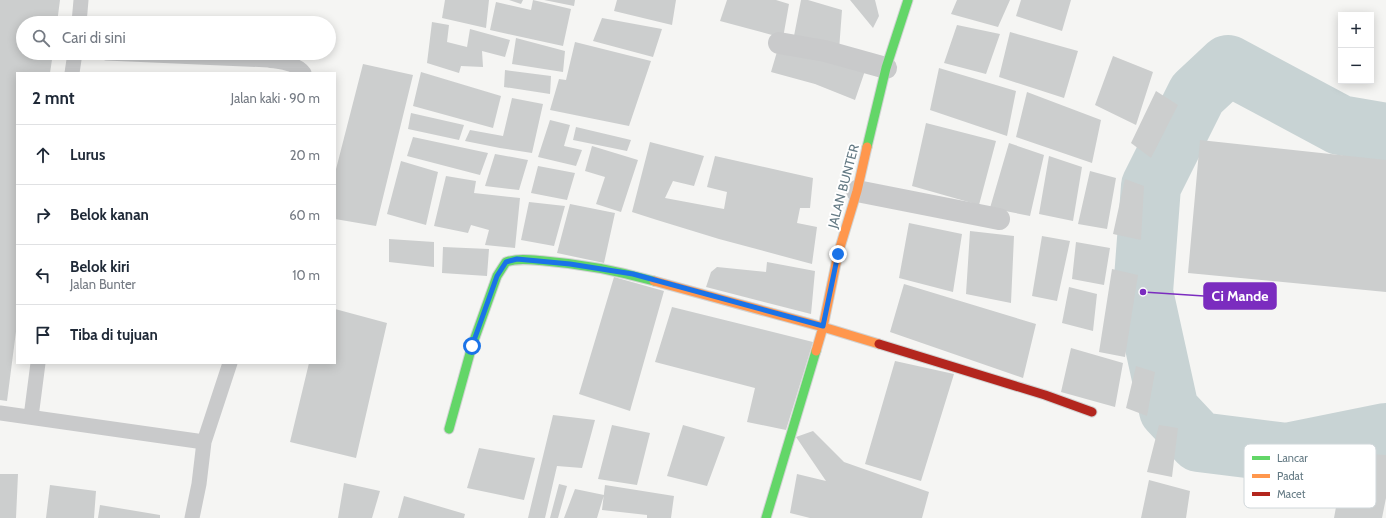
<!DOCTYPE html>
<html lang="id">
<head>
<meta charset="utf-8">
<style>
  :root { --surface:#fff; --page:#f2f2f3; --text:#1f2937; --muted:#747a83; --line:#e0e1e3 }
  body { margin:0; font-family:Cabin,sans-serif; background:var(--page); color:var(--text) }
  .controls { position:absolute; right:12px; top:12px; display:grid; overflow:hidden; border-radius:0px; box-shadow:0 2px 10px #0003 }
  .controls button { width:36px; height:36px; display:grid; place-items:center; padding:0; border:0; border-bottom:1px solid var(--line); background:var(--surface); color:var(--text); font:20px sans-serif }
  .stop { position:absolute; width:12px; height:12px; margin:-9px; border:3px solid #1a73e8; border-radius:50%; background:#fff }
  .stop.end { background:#1a73e8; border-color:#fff; box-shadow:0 1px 4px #0008 }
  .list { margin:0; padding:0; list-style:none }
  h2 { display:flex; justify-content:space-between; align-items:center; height:52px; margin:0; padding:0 16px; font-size:17px }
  h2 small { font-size:13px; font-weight:400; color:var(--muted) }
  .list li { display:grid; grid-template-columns:26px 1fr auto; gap:12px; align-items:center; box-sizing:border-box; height:60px; padding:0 16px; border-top:1px solid var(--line) }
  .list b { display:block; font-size:15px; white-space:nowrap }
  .list p { margin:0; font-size:13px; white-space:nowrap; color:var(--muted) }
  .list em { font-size:13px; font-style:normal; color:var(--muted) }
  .icon { flex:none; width:22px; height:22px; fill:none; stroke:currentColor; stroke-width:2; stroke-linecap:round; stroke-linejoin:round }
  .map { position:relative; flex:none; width:1386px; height:518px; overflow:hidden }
  .search { position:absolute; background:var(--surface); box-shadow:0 2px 10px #0003; left:16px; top:16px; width:320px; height:44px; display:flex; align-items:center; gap:10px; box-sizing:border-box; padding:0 14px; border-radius:22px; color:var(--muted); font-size:15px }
  .panel { position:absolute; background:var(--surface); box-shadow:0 2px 10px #0003; left:16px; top:72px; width:320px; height:292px; border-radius:0px }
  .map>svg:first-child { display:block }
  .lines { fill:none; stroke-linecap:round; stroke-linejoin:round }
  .river { stroke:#c8d3d4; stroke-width:60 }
  .building { fill:#cccece }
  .fast-casing { stroke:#d1d3d3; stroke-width:11 }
  .slow-casing { stroke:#d1d3d3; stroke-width:11 }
  .jam-casing { stroke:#d1d3d3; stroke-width:11 }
  .lane { stroke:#c9cacb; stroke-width:15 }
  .street { stroke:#c9cacb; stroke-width:22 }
  .fast { stroke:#63d668; stroke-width:9 }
  .slow { stroke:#ff974d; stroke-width:9 }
  .jam { stroke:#b3261e; stroke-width:9 }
  .route { stroke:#1a73e8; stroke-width:5 }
  .labels { text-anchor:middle; stroke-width:4; stroke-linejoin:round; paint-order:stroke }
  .street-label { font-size:13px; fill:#647a84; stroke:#fff }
  .key { fill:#fff; stroke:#d0d7da; stroke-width:1 }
  .key-label { font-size:11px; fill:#647a84 }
  .leader { fill:none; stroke:#7b2cbf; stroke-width:1.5 }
  .callout-dot { fill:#7b2cbf; stroke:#fff; stroke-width:1.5 }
  .callout { fill:#7b2cbf; stroke:#7b2cbf; stroke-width:1.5 }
  .callout-label { font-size:14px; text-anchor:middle; font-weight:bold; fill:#fff }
</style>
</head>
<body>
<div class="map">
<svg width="1386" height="518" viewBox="0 0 1386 518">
  <rect width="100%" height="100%" fill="#f5f5f3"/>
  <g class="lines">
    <path class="river" d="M1386,133L1340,125L1228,65L1197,94L1151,186L1143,292L1169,410L1199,442L1287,453L1386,433"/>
  </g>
  <path class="building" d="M0,0H60L57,23H23V53H53L50,73H17V324L7,401L0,400Z
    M445,0H489L486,28L442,18Z
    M509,0H523L521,4Z
    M533,0L571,9L563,46L490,30L496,2L531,10Z
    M544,0H575L574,6Z
    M617,0H676L672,25L614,11Z
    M727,0H776L789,4L783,38L720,21Z
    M801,0H808L842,10L839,50L793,41Z
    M850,0H875L879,16L873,28Z
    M957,0H1010L998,27L951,14Z
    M1021,0H1071L1062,31L1016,16Z
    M602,18L662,29L653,57L593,41Z
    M432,22L449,25L447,42L467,47L470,29L510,40L505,57L482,51L483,67L461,66L459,73L427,63Z
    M957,25L1000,34L986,74L944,63Z
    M1010,32L1078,51L1064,98L999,77Z
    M516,38L565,51L563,72L512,64Z
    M575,42L651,61L629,126L550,110L559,79L566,80Z
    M779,45L867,65L855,100L815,84L771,72Z
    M1113,56L1153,72L1136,125L1095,105Z
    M363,64L413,75L376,226L335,219V173Z
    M939,68L1016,91L1007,136L930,110Z
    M505,70L551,76L550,94L504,87Z
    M421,72L501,96L493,128L413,106Z
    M1156,91L1178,105L1151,158L1131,143Z
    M1027,92L1101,120L1092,163L1016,137Z
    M512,98L543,104L532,153L500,148L465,141L470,130L503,136Z
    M411,113L464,125L459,140L408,129Z
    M550,120L570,125L564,146L582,150L576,166L538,157Z
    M926,123L996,141L979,205L912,186Z
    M576,127L631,140L627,151L573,140Z
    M413,137L488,153L480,175L407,156Z
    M1200,140L1386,160V292L1188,273Z
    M650,142L704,156L694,186L673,181L665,198L724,209L727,192L707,187L715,156L813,178L810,208H800L797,223L817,227L812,264L719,239L657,220L632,212Z
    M1009,143L1044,155L1030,216L990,208Z
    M592,146L638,160L621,212L596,204L605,177L585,171Z
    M495,154L528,160L519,190L485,186Z
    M1049,156L1082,167L1073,221L1039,214Z
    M401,161L438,172L426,225L387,214Z
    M538,166L575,173L567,200L531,193Z
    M1090,171L1116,178L1107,229L1078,224Z
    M446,176L476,181L474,193L520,198L515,248L485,245L489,230L471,225L468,233L434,226Z
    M1125,179L1144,186L1141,240L1113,234Z
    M529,202L565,206L554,246L521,240Z
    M570,204L615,213L604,263L557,253Z
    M909,223L962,234L953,292L899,278Z
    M970,231L1014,236L1011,303L966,294Z
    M1042,236L1070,241L1057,301L1032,296Z
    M389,239L434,242V267L389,262Z
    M1076,242L1110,248L1104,285L1072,279Z
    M443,247L489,249L487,276L442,273Z
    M767,262L815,271L811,314L706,287L711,272L717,267L766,272Z
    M1112,269L1138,275L1125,357L1099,352Z
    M614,277L664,291L630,411L579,394Z
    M904,284L1036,324L1023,378L890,332Z
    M1069,287L1097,294L1093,331L1062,323Z
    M672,307L813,342L786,430L747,422L755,388L655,362Z
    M335,309L387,323L356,458L290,442L309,363H335Z
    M1071,348L1123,363L1115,407L1061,392Z
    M895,361L954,374L921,481L865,464Z
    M1136,366L1155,372L1147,416L1126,408Z
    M553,415L595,420L582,468L557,466L545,518H528Z
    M612,425L650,433L637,485L598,479Z
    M683,425L725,437L707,486L667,476Z
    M1159,425L1178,428L1172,477L1147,472Z
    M813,431L844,462L929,492L922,518H810L790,513L797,474L826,481L796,437Z
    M479,448L535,458L524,500L467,488Z
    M1346,453L1386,455V498L1382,518H1334Z
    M0,474H18L16,518H0Z
    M1149,480L1190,491L1186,518H1141Z
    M344,483L380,491L372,518H338Z
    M559,484L567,486L558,518H550Z
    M50,485L96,491L94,518H46Z
    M605,485L674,496L671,518H647V515L602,510Z
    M575,489L604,495L597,518H564Z
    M404,496L465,514L464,518H398Z
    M100,505L160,515V518H98Z"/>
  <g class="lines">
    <defs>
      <path id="fast" d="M867,147L886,68L908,0
        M449,429L472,346L497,276L506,262C519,258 532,260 545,261C582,264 618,271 654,281
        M766,518L816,351"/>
      <path id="slow" d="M654,281L823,327L879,344
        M816,351L823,327L838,254L857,191L867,147"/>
      <path id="jam" d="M879,344L1045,395L1092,412"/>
    </defs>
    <use href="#fast" class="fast-casing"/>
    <use href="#slow" class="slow-casing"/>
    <use href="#jam" class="jam-casing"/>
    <path class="lane" d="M79,23L81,0
      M106,53L269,60C280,62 297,63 304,73
      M72,73L75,53
      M0,413L204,442
      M31,417L38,363
      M192,518L199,484L204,442L230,363"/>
    <path class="street" d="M779,43L825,51L886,68
      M857,191L999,219"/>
    <use href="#fast" class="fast"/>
    <use href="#slow" class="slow"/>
    <use href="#jam" class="jam"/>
  </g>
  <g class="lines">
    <path class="route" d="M472,346L497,276L506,262L517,259L570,264L633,274L823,326L838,254"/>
  </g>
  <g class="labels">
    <g class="street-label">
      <text transform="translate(843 186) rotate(-75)" y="5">JALAN BUNTER</text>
    </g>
  </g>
  <rect x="1244" y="444" width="132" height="64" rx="6" class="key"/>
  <rect x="1252" y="456" width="18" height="4" fill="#63d668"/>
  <rect x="1252" y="474" width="18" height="4" fill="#ff974d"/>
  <rect x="1252" y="492" width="18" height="4" fill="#b3261e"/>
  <g class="key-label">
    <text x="1277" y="462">Lancar</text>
    <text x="1277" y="480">Padat</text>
    <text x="1277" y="498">Macet</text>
  </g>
  <path class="leader" d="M1143 292L1204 296"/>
  <circle class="callout-dot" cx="1143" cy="292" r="4"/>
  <rect class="callout" x="1204" y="283" width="72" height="26" rx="4"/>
  <g class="callout-label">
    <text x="1240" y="301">Ci Mande</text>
  </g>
</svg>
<div class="controls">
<button>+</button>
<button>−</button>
</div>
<div class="stop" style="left:472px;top:346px"></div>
<div class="stop end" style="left:838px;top:254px"></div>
<div class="search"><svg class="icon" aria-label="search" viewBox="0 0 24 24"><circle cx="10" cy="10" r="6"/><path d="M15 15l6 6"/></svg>Cari di sini</div>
<section class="panel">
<h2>2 mnt<small>Jalan kaki · 90 m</small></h2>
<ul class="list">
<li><svg class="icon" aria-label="ahead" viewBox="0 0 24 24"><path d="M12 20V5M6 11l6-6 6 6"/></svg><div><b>Lurus</b></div><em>20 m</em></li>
<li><svg class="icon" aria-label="right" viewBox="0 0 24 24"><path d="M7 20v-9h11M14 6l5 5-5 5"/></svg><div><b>Belok kanan</b></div><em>60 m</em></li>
<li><svg class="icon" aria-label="left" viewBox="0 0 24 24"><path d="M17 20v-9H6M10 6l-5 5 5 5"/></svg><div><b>Belok kiri</b><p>Jalan Bunter</p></div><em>10 m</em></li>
<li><svg class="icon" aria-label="arrive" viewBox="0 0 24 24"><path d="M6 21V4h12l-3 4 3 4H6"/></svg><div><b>Tiba di tujuan</b></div></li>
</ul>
</section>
</div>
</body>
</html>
